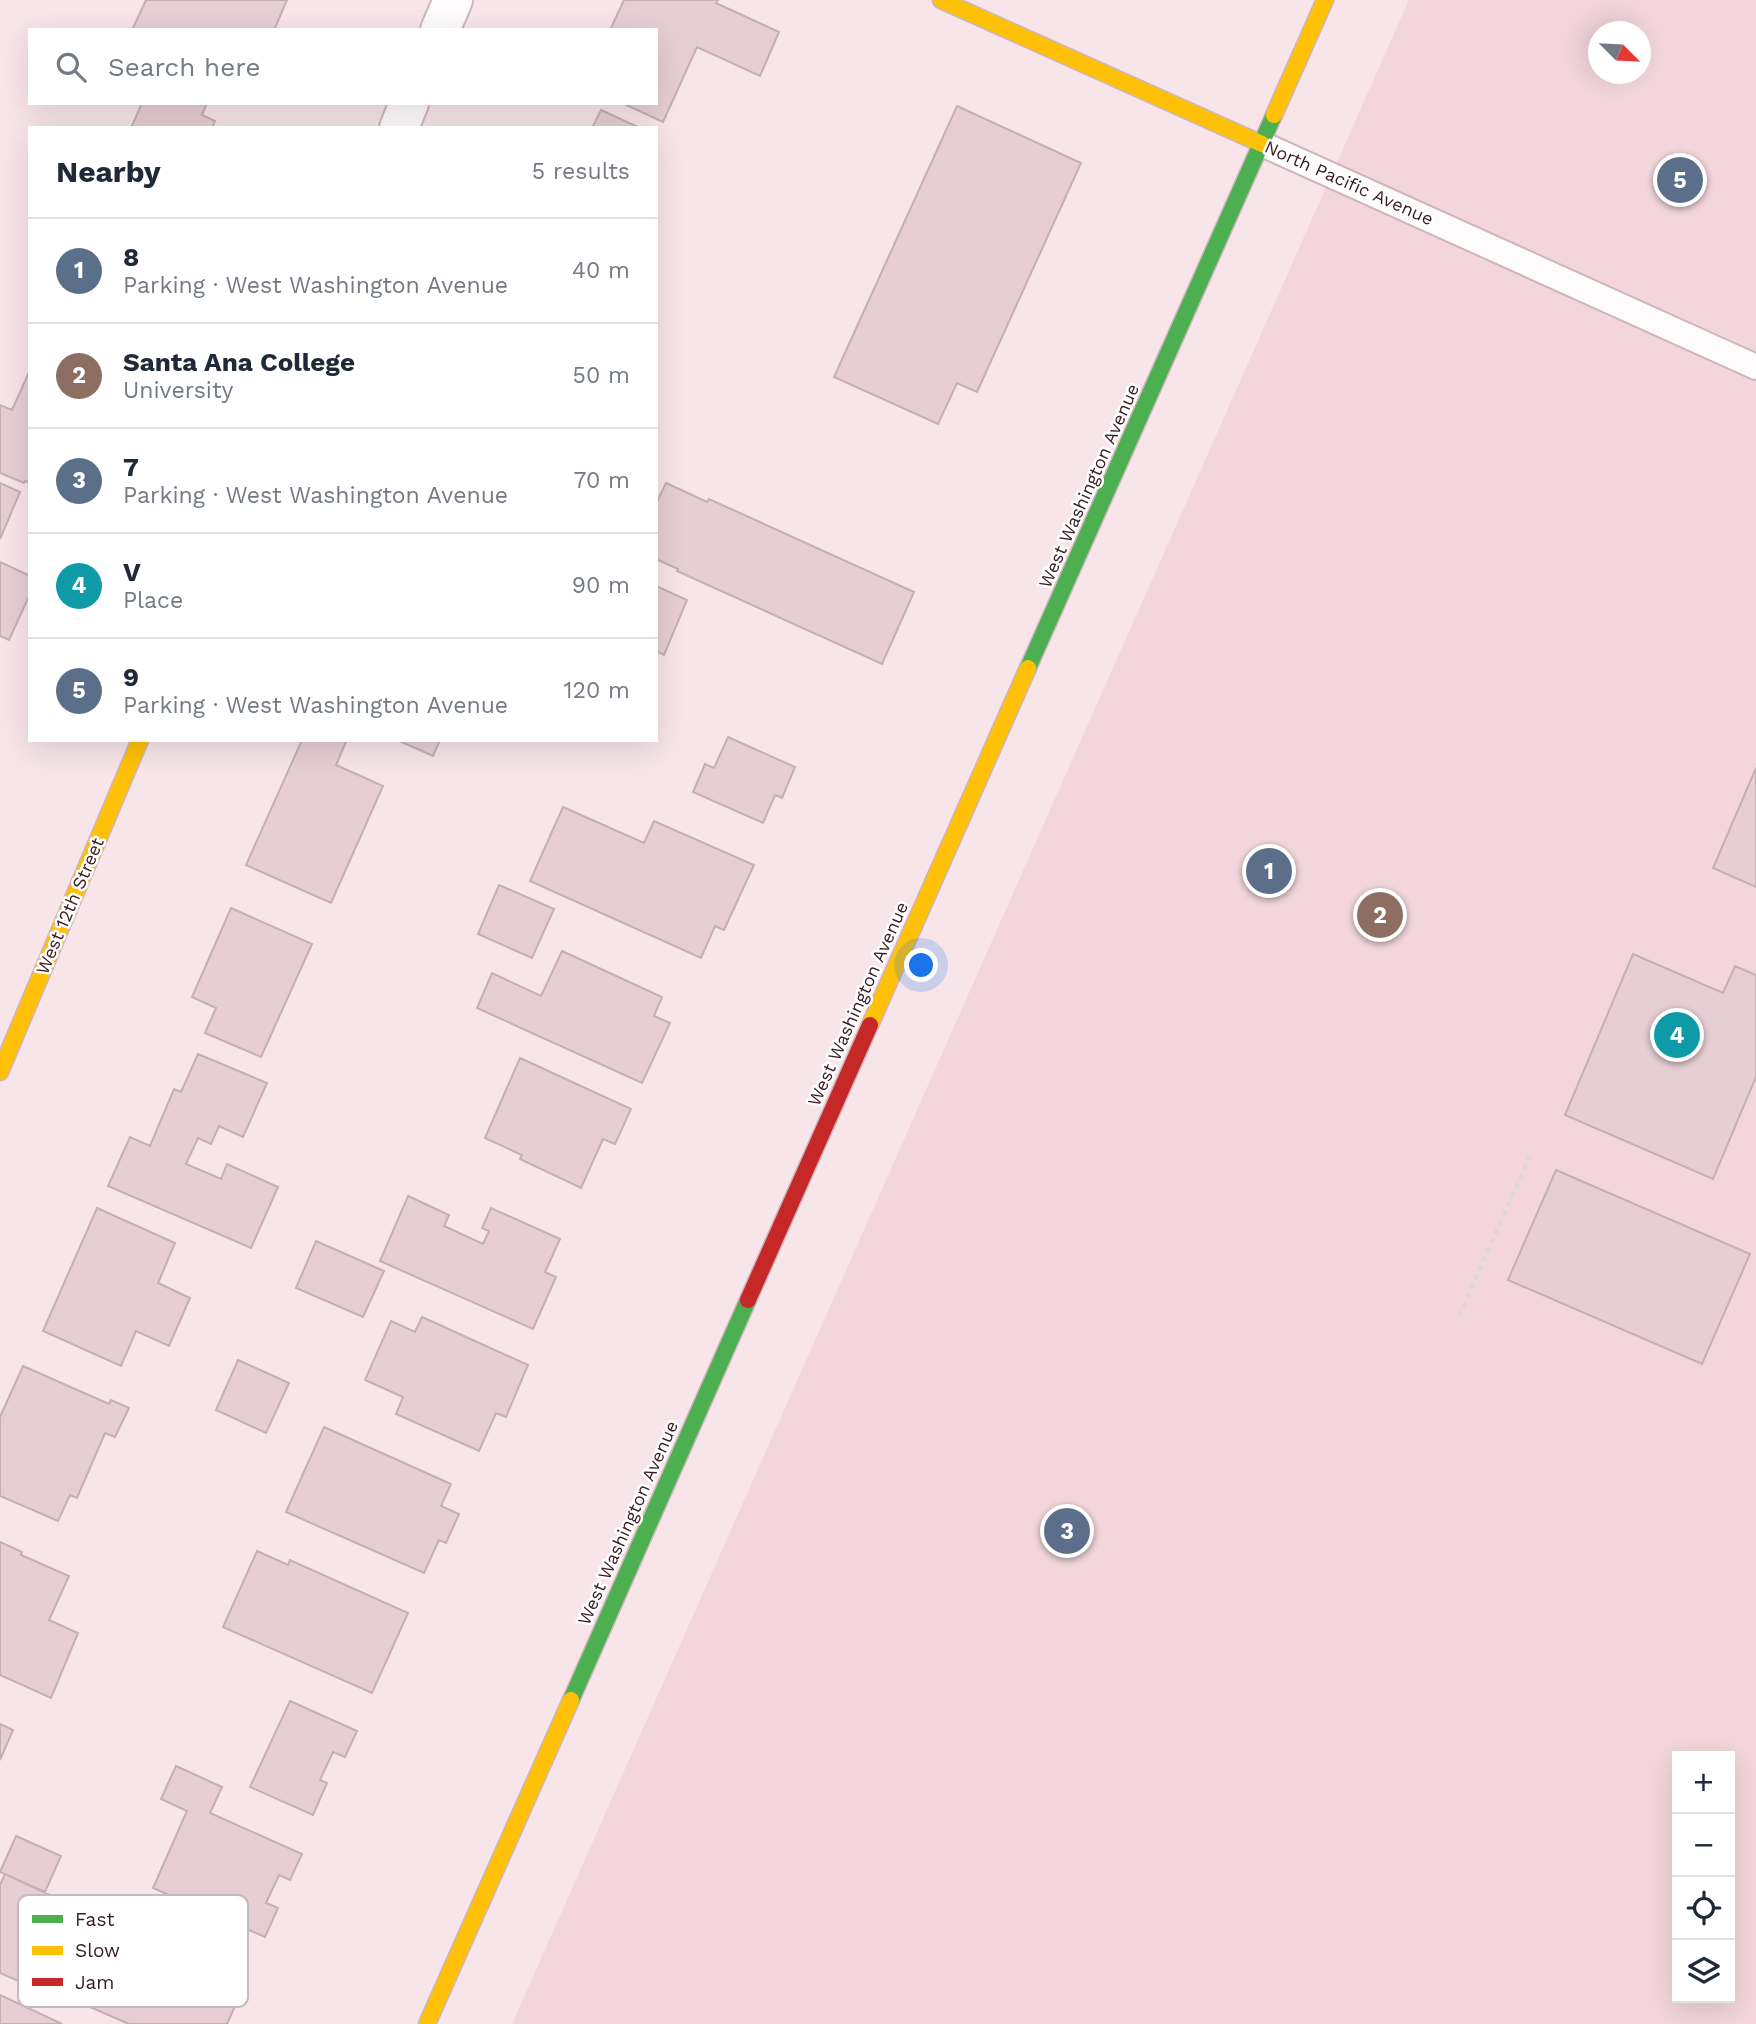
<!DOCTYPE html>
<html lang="en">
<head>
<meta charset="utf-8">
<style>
  :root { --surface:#fff; --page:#f6f6f7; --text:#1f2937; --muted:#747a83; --line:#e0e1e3; --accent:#7c6268 }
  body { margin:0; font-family:"Work Sans",sans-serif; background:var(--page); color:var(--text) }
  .controls { position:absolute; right:21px; bottom:21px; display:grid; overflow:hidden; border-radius:0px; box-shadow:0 7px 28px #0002 }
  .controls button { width:63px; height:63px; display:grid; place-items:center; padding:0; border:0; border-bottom:2px solid var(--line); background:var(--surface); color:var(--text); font:35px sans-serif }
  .compass { position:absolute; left:1588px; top:21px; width:63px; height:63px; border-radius:50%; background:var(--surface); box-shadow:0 7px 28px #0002; rotate:114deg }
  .you { position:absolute; left:922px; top:966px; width:24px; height:24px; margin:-18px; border:5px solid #fff; border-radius:50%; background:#1a73e8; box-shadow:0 0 0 10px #1a73e833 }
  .badge { display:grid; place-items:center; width:46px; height:46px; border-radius:50%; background:var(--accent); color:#fff; font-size:23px; font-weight:700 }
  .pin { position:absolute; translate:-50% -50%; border:4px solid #fff; box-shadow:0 2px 7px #0006 }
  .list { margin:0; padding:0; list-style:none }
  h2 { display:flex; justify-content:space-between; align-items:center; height:91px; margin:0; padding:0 28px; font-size:30px }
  h2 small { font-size:23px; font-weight:400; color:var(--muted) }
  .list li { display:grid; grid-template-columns:46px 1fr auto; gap:21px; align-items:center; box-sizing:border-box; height:105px; padding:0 28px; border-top:2px solid var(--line) }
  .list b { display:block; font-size:26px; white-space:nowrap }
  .list p { margin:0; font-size:23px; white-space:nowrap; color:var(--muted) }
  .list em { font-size:23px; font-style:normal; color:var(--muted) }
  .icon { flex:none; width:38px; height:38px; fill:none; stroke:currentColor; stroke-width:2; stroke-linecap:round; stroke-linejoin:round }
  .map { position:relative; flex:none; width:1756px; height:2024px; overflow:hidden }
  .search { position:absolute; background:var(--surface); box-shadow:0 7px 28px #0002; left:28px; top:28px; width:630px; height:77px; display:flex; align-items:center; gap:18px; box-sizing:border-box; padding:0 24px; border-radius:0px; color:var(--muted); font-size:26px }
  .panel { position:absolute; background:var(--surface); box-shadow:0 7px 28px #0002; left:28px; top:126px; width:630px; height:616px; border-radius:0px }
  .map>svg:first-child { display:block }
  .built { fill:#f2d6dc; fill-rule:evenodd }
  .building { fill:#e6ced4; stroke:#c4afb4; stroke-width:2 }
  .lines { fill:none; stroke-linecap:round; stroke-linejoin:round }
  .lane-casing { stroke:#cdb6bb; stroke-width:28 }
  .street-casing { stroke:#cdb6bb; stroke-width:42 }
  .fast-casing { stroke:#cdb6bb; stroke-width:19 }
  .slow-casing { stroke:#cdb6bb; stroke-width:19 }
  .jam-casing { stroke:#cdb6bb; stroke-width:19 }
  .path { stroke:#ded7d9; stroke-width:4.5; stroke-dasharray:5 5; stroke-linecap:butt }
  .lane { stroke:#fefbfc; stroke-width:24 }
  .street { stroke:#fefbfc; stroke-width:38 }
  .fast { stroke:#4caf50; stroke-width:16 }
  .slow { stroke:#ffc107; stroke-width:16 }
  .jam { stroke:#c62828; stroke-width:16 }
  .labels { text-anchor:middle; stroke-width:5; stroke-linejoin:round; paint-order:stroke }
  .street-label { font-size:18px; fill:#391b23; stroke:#fff }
  .key { fill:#fff; stroke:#c4bbbd; stroke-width:2 }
  .key-label { font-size:19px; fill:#391b23 }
</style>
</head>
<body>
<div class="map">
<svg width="1756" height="2024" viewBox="0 0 1756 2024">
  <rect width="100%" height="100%" fill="#f7e5e9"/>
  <path class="built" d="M1409,0H1756V2024H512ZM1598,32H1640V74H1598ZM1677,1756H1730V1998H1677Z"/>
  <path class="building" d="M146,0H287L274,30H132Z
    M624,0H718L716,3L779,32L760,76L697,47L663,122L622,103H656V30H610Z
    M142,103H207L202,115L215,121L212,128H131Z
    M957,106L1081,163L977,392L957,383L938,424L834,377Z
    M601,110L640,128H592Z
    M30,370V483L25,481L24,483L0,473V405L12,410Z
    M0,483L20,492L0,539Z
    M666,483L707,502L709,499L914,592L882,664L677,571L678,569L656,559V504Z
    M0,562L30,576V594L9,640L0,636Z
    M656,586L687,600L664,655L656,651Z
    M728,737L795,767L782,798L775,795L763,823L693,792L705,764L714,768Z
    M302,740H342L346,742L336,765L383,786L331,903L246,865Z
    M397,740H440L433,756Z
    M1756,768V887L1713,868Z
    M563,807L644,843L654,821L754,865L724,930L715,926L701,958L530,881Z
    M499,885L554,909L532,958L478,934Z
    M231,908L312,944L261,1057L205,1033L216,1008L192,997Z
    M562,951L662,997L654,1016L670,1023L642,1083L477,1008L492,973L541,996Z
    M1633,954L1723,993L1735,966L1756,975V1077L1713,1179L1565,1115Z
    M198,1054L267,1083L243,1137L219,1126L211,1144L198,1138L186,1164L221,1179L227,1164L278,1187L251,1248L108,1186L130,1137L150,1146L174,1089L181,1092Z
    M520,1058L631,1109L615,1144L603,1139L581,1188L520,1159L522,1155L485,1138Z
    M1556,1170L1750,1254L1702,1364L1508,1280Z
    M408,1196L449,1215L444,1226L483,1244L489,1231L482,1228L491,1208L560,1239L545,1272L556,1277L533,1329L380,1261Z
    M97,1208L175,1243L158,1283L190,1298L169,1346L136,1331L121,1366L43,1331Z
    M316,1241L384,1271L363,1317L296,1288Z
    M422,1317L528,1365L506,1417L496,1413L479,1451L396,1414L403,1397L365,1380L391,1321L415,1332Z
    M238,1360L289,1383L266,1433L216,1410Z
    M23,1366L109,1404L111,1400L129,1408L115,1437L105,1433L77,1498L70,1495L58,1521L0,1496V1417Z
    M324,1427L451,1484L441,1506L459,1514L446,1543L439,1540L424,1573L286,1512Z
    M0,1542L22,1552L21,1555L69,1576L49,1620L78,1633L51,1698L0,1675Z
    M257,1551L288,1565L290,1560L408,1613L372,1693L223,1627Z
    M290,1701L357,1731L345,1757L333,1752L320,1780L327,1783L313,1815L250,1787Z
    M0,1724L13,1730L0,1760Z
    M176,1766L222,1787L210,1813L302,1854L290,1880L279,1875L266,1903L278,1908L265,1937L153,1888L187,1811L161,1799Z
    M16,1836L61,1856L45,1892L0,1872Z
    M5,1874L50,1895L22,1958L46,1969L37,1989L0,1973V1885Z
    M158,1928L242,1967L226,2000L236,2004L227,2024H129L90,2007L107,1969L114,1972L127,1943L145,1941Z
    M0,1995L62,2024H0Z"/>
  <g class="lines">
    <defs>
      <path id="lane" d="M1262,144L1756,367"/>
      <path id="street" d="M440,30L453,0
        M399,128L409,103"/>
      <path id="fast" d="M1028,668L1274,115
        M571,1700L748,1300"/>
      <path id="slow" d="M941,0L1262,144
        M1274,115L1325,0
        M870,1025L1028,668
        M0,1072L140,740
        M427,2024L571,1700"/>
      <path id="jam" d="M748,1300L870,1025"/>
    </defs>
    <use href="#lane" class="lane-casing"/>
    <use href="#street" class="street-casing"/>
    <use href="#fast" class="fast-casing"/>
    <use href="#slow" class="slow-casing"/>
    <use href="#jam" class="jam-casing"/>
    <path class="path" d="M1459,1316L1530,1156"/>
    <use href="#lane" class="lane"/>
    <use href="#street" class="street"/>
    <use href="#fast" class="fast"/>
    <use href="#slow" class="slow"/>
    <use href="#jam" class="jam"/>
  </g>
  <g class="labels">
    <g class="street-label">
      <text transform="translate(1349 183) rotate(24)" y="6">North Pacific Avenue</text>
      <text transform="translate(1089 486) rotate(-66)" y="6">West Washington Avenue</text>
      <text transform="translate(70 906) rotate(-67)" y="6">West 12th Street</text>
      <text transform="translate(858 1004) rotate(-66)" y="6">West Washington Avenue</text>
      <text transform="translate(628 1523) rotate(-66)" y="6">West Washington Avenue</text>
    </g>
  </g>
  <rect x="18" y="1895" width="230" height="112" rx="10" class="key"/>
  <rect x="32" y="1915" width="31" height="8" fill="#4caf50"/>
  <rect x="32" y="1946" width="31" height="9" fill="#ffc107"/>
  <rect x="32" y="1978" width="31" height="8" fill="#c62828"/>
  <g class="key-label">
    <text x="75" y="1926">Fast</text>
    <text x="75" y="1957">Slow</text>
    <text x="75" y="1989">Jam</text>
  </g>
</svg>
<div class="controls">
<button>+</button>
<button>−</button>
<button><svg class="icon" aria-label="locate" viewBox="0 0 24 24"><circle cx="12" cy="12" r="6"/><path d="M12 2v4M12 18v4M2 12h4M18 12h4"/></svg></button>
<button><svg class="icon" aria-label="layers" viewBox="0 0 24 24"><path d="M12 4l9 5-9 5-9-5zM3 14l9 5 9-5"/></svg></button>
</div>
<svg class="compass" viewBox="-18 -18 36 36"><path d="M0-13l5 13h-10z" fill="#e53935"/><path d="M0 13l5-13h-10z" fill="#747a83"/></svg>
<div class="you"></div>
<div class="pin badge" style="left:1269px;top:871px;background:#5c6f8a">1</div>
<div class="pin badge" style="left:1380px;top:915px;background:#8d6e63">2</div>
<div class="pin badge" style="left:1067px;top:1531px;background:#5c6f8a">3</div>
<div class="pin badge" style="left:1677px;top:1035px;background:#0f9aa8">4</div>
<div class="pin badge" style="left:1680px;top:180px;background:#5c6f8a">5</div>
<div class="search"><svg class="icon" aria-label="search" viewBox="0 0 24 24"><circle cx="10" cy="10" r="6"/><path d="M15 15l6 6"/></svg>Search here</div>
<section class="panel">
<h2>Nearby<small>5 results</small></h2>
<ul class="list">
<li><span class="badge" style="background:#5c6f8a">1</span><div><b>8</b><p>Parking · West Washington Avenue</p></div><em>40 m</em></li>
<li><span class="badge" style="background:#8d6e63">2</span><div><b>Santa Ana College</b><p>University</p></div><em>50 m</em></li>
<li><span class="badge" style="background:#5c6f8a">3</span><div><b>7</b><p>Parking · West Washington Avenue</p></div><em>70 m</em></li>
<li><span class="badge" style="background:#0f9aa8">4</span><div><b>V</b><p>Place</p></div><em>90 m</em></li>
<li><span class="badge" style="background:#5c6f8a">5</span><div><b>9</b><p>Parking · West Washington Avenue</p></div><em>120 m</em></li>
</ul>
</section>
</div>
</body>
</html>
